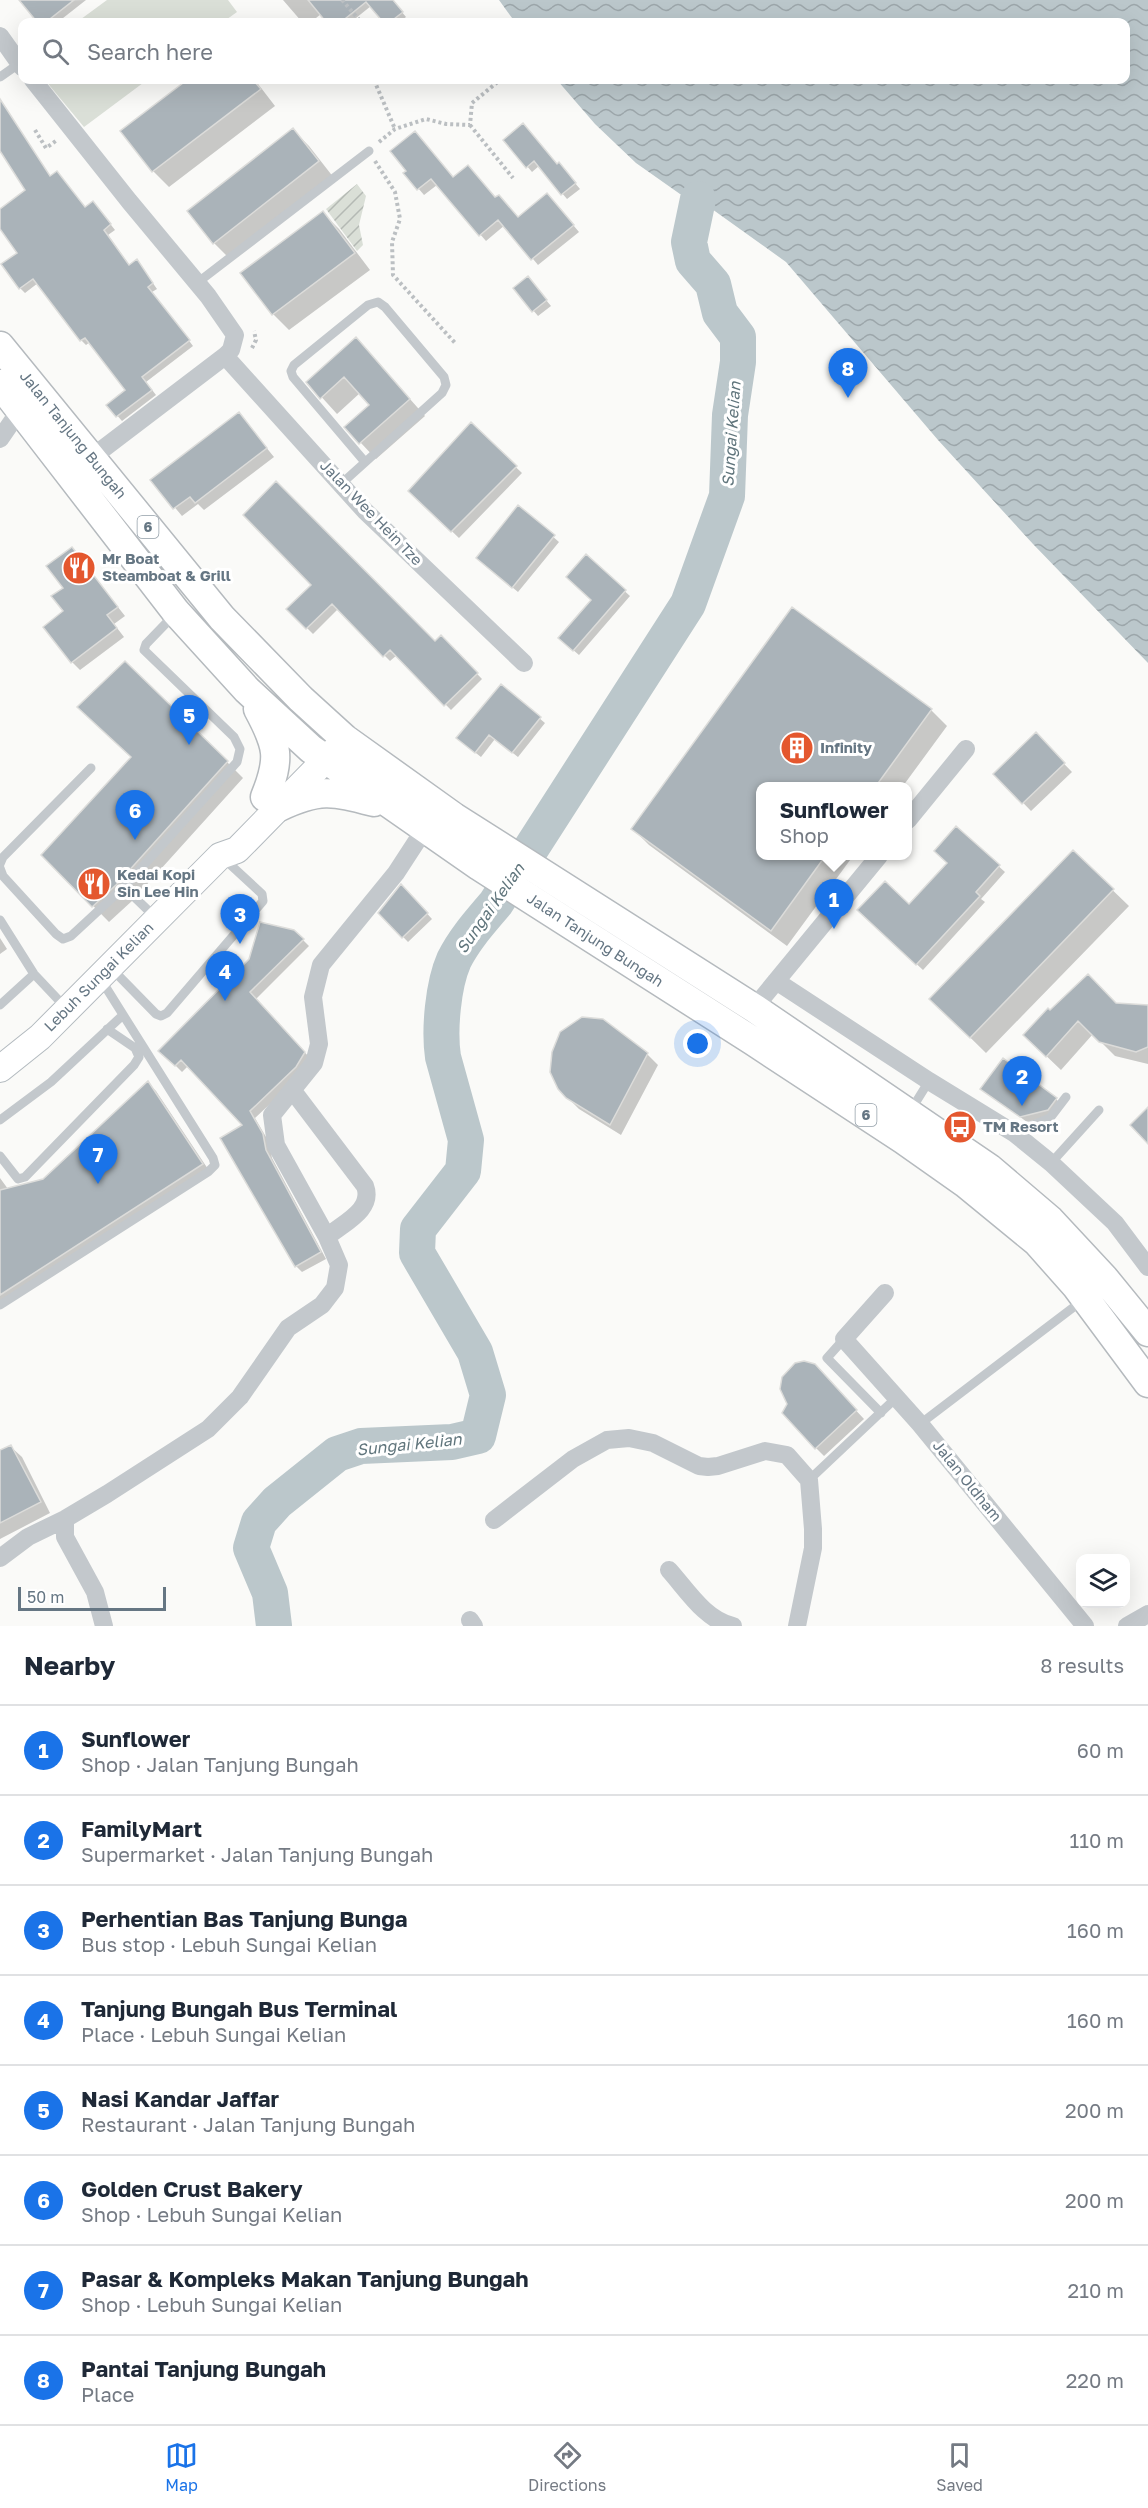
<!DOCTYPE html>
<html lang="en">
<head>
<meta charset="utf-8">
<style>
  :root { --surface:#fff; --page:#f6f6f7; --text:#1f2937; --muted:#747a83; --line:#e0e1e3; --accent:#1a73e8 }
  body { margin:0; font-family:"Golos Text",sans-serif; background:var(--page); color:var(--text) }
  .controls { position:absolute; right:18px; bottom:18px; display:grid; overflow:hidden; border-radius:12px; box-shadow:0 6px 24px #0002 }
  .controls button { width:54px; height:54px; display:grid; place-items:center; padding:0; border:0; border-bottom:2px solid var(--line); background:var(--surface); color:var(--text); font:30px sans-serif }
  .scale { position:absolute; left:18px; bottom:15px; width:148px; box-sizing:border-box; padding-left:6px; border:3px solid #657683; border-top:0; font-size:16px; line-height:21px; white-space:nowrap; color:#657683; -webkit-text-stroke:4px #fff; paint-order:stroke }
  .you { position:absolute; left:698px; top:1044px; width:21px; height:21px; margin:-15px; border:4px solid #fff; border-radius:50%; background:#1a73e8; box-shadow:0 0 0 9px #1a73e833 }
  .badge { display:grid; place-items:center; width:39px; height:39px; border-radius:50%; background:var(--accent); color:#fff; font-size:20px; font-weight:700 }
  .pin { position:absolute; translate:-50% -50px; filter:drop-shadow(0 2px 3px #0008) }
  .pin::after { content:''; position:absolute; top:32px; width:21px; height:18px; background:inherit; clip-path:polygon(0 0,100% 0,50% 100%) }
  .popup { position:absolute; left:756px; top:782px; width:156px; height:78px; box-sizing:border-box; display:grid; place-content:center; border-radius:12px; background:var(--surface); filter:drop-shadow(0 2px 4px #0005); font-size:20px; white-space:nowrap; color:var(--muted) }
  .popup b { font-size:22px; color:var(--text) }
  .popup::after { content:''; position:absolute; left:50%; top:100%; margin-left:-12px; border:12px solid transparent; border-top-color:var(--surface) }
  .list { margin:0; padding:0; list-style:none }
  h2 { display:flex; justify-content:space-between; align-items:center; height:78px; margin:0; padding:0 24px; font-size:26px }
  h2 small { font-size:20px; font-weight:400; color:var(--muted) }
  .list li { display:grid; grid-template-columns:39px 1fr auto; gap:18px; align-items:center; box-sizing:border-box; height:90px; padding:0 24px; border-top:2px solid var(--line) }
  .list b { display:block; font-size:22px; white-space:nowrap }
  .list p { margin:0; font-size:20px; white-space:nowrap; color:var(--muted) }
  .list em { font-size:20px; font-style:normal; color:var(--muted) }
  .icon { flex:none; width:33px; height:33px; fill:none; stroke:currentColor; stroke-width:2; stroke-linecap:round; stroke-linejoin:round }
  .map { position:relative; flex:none; width:1148px; height:1626px; overflow:hidden }
  .search { position:absolute; background:var(--surface); box-shadow:0 6px 24px #0002; left:18px; right:18px; top:18px; height:66px; display:flex; align-items:center; gap:15px; box-sizing:border-box; padding:0 21px; border-radius:12px; color:var(--muted); font-size:22px }
  .sheet { height:798px; background:var(--surface) }
  nav { display:flex; justify-content:space-around; align-items:center; box-sizing:border-box; height:84px; border-top:2px solid var(--line); background:var(--surface); font-size:16px; color:var(--muted) }
  nav a { display:grid; justify-items:center; gap:3px }
  nav .on { color:var(--accent) }
  .map>svg:first-child { display:block }
  .grass { fill:#dadfd7 }
  .garden { fill:url(#garden-furrows) }
  .water { fill:url(#water-waves) }
  .shadow { fill:#0003 }
  .lines { fill:none; stroke-linecap:round; stroke-linejoin:round }
  .river { stroke:#bbc7cb; stroke-width:36 }
  .building { fill:#aab3b9; stroke:#dcdcda; stroke-width:1.5 }
  .secondary-casing { stroke:#b3babf; stroke-width:28 }
  .primary-casing { stroke:#b5babe; stroke-width:31 }
  .path { stroke:#bbbfc2; stroke-width:4; stroke-dasharray:3 3; stroke-linecap:butt }
  .lane { stroke:#c3c8cc; stroke-width:9 }
  .street { stroke:#c3c8cc; stroke-width:18 }
  .secondary { stroke:#fff; stroke-width:26 }
  .primary { stroke:#fff; stroke-width:28 }
  .labels { text-anchor:middle; stroke-width:6; stroke-linejoin:round; paint-order:stroke }
  .shield { fill:#fff; stroke:#939fa8; stroke-width:1.5 }
  .shield-label { font-size:14px; font-weight:bold; fill:#657683 }
  .street-label { font-size:15px; fill:#657683; stroke:#fff }
  .poi-label { font-size:15px; font-weight:bold; fill:#657683; stroke:#fff; text-anchor:start }
  .water-label { font-size:16px; font-style:italic; fill:#60757c; stroke:#fff }
</style>
</head>
<body>
<div class="map">
<svg width="1148" height="1626" viewBox="0 0 1148 1626">
  <defs>
    <pattern id="garden-furrows" width="10" height="10" patternUnits="userSpaceOnUse" patternTransform="scale(1.5)"><rect width="10" height="10" fill="#dadfd7"/><path d="M-1 1l2-2M0 10L10 0M9 11l2-2" fill="none" stroke="#b4b9b4"/></pattern>
    <pattern id="water-waves" width="16" height="10" patternUnits="userSpaceOnUse" patternTransform="scale(1.5)"><rect width="16" height="10" fill="#bbc7cb"/><path d="M0 5q4-4 8 0t8 0" fill="none" stroke="#9ca6aa"/></pattern>
  </defs>
  <rect width="100%" height="100%" fill="#fafaf8"/>
  <path class="grass" d="M107,0H228L237,12L223,22H77Z
    M45,80H147L84,127Z"/>
  <path class="garden" d="M357,184L366,196L359,225L363,245L357,251L326,209Z"/>
  <path class="water" d="M499,0H1148V663L1033,544L938,440L786,262L698,199L680,194L636,163L595,124L557,80H1126V22H515Z"/>
  <path class="shadow" d="M86,0L58,22H39L21,1Z
    M283,0H392L406,17L400,22H385L371,6L351,22H328L321,14L311,22H302Z
    M189,80H255L275,106L169,187L153,171L122,131Z
    M9,116L51,178L86,208L97,207L115,230L108,235L130,266H141L157,289L152,292L193,346L146,382L156,395L122,421L108,405L127,390L90,342L86,345L81,340L38,283L25,293L20,288V253L0,227V211L27,191L0,148V122Z
    M293,130L309,146L334,178L230,259L214,243Z
    M505,140L564,170L580,189L567,199L539,166L532,172Z
    M406,174L454,178L496,199L518,219L553,201L579,232L538,265L505,225L486,241L437,185L424,195Z
    M323,213L339,229L370,270L289,330L273,314Z
    M532,283L551,306L538,316L515,289Z
    M371,355L425,416L376,459L346,427L371,406L360,393L337,414L308,382Z
    M239,414L274,457L204,510L198,504L182,516L152,480Z
    M471,425L522,473L459,538L410,491Z
    M519,507L559,542L518,592L483,563Z
    M72,549L125,616L114,624L124,637L80,670L72,662L65,612V588Z
    M586,556L630,596L579,655L565,643L593,600Z
    M313,585L435,643L441,637L482,679L451,710L397,655L390,661L338,609L313,634L288,609Z
    M501,686L545,723L518,757L495,739L481,757L463,743Z
    M931,710L947,726L903,786H760V856H853L787,946L649,845L633,829Z
    M1036,735L1072,772L1031,811L995,774Z
    M133,758L227,762L243,778L132,901L109,922L43,855Z
    M956,828L1005,872L981,899L985,902L923,970L865,916L909,906L949,863Z
    M1073,852L1129,906L986,1053L931,999Z
    M402,886L432,919L408,942L380,913Z
    M0,938L7,949L0,954Z
    M303,940L309,946L255,1000L311,1059L302,1074L255,1118L269,1142L272,1158L326,1259L302,1272L296,1266L244,1126L188,1066L182,1072L161,1051Z
    M1116,1005L1148,1006V1064L1115,1056L1093,1034L1061,1070L1039,1049L1050,1012Z
    M647,1054L658,1065L621,1135L579,1109L567,1097Z
    M148,1083L156,1091L210,1172L0,1308V1178L8,1189L44,1181Z
    M982,1089L1056,1099L1061,1104L1053,1115L1027,1122Z
    M822,1374L864,1419L824,1456L816,1448Z
    M11,1447L22,1457L50,1513L0,1539V1452Z"/>
  <g class="lines">
    <path class="river" d="M274,1626L270,1593L251,1548L259,1522L277,1502L337,1454L361,1446L452,1442L478,1436L488,1395L475,1352L417,1253L418,1229L463,1171L466,1140L443,1057C439,1030 443,985 454,960C465,938 481,921 496,903L688,604L727,496L730,415L738,362V337L720,313L713,284L693,261L689,242L698,199"/>
  </g>
  <path class="building" d="M19,0H74L46,22H37Z
    M308,0H393L403,12L390,22H383L366,2L341,22H326Z
    M187,80H253L261,89L152,172L120,131Z
    M0,99L50,176L57,171L85,207L93,201L111,224L104,230L129,265L137,259L153,283L148,287L190,340L142,377L152,390L116,417L106,405L125,390L85,338L80,341L33,279L19,289L1,264L17,253L0,229V209L25,190L0,151Z
    M523,123L557,164L559,162L576,183L561,195L534,161L526,168L503,140Z
    M293,128L319,161L213,244L187,211Z
    M415,131L453,177L468,165L495,197L499,195L518,217L547,193L574,225L531,260L498,220L479,236L431,179L417,190L403,173L406,171L390,151Z
    M323,211L355,253L272,315L240,273Z
    M528,276L547,300L532,312L513,288Z
    M356,337L410,399L359,444L344,427L369,405L344,377L320,399L306,382Z
    M239,412L267,448L195,503L190,497L173,509L150,480Z
    M471,422L517,466L451,532L408,491Z
    M276,481L435,641L441,635L478,673L444,706L390,650L383,657L332,604L306,629L286,609L311,585L243,515Z
    M518,505L555,535L512,588L476,558Z
    M72,547L118,607L107,615L117,628L71,663L43,627L63,611L51,596L63,588L46,566Z
    M586,554L626,590L573,651L558,638L591,600L566,577Z
    M792,607L932,709L876,786H760V855H826L771,931L631,829Z
    M125,661L228,761L116,885L92,907L41,855L131,757L77,707Z
    M501,684L541,717L512,753L489,735L475,753L456,738Z
    M1036,732L1065,763L1022,804L993,774Z
    M956,826L1000,865L976,892L980,896L916,965L857,910L885,881L909,904L947,863L934,851Z
    M1073,850L1114,889L970,1038L929,999Z
    M401,884L428,913L402,938L378,913Z
    M260,922L294,930L304,939L250,992L305,1052L296,1067L250,1111L263,1134L266,1150L321,1252L295,1267L220,1138L242,1125L181,1060L175,1066L158,1051L249,959Z
    M1088,974L1116,1003L1148,1005V1047L1136,1052L1099,1042L1078,1021L1046,1057L1023,1035L1048,1008L1050,1010Z
    M582,1017L603,1019L648,1053L610,1125L566,1098L558,1089L550,1072L552,1052L560,1032Z
    M1003,1058L1057,1098L1048,1110L1020,1117L980,1089Z
    M148,1081L203,1164L0,1295V1190L43,1179Z
    M1148,1107V1144L1130,1125Z
    M804,1361L815,1364L857,1410L815,1449L782,1413L787,1404L780,1389L782,1377L795,1363Z
    M11,1445L41,1502L0,1523V1450Z"/>
  <g class="lines">
    <defs>
      <path id="secondary" d="M0,1069L40,1037L220,856L237,850L339,746"/>
      <path id="primary" d="M0,346L222,618L301,699L345,739L454,817L754,1008L989,1168L1050,1220L1104,1278L1148,1332
        M0,384L176,612L247,690L311,749L479,866L753,1041L904,1140L965,1183L1037,1242L1076,1286L1148,1383
        M258,709C278,746 281,758 265,797
        M279,807C319,788 332,791 374,802"/>
    </defs>
    <use href="#secondary" class="secondary-casing"/>
    <use href="#primary" class="primary-casing"/>
    <path class="path" d="M342,0L361,22
      M374,80L395,129
      M470,125L513,178
      M35,130L46,148L57,140
      M379,142L395,129L426,119L446,124L470,125L472,103L500,80
      M375,161L395,192L400,219L392,242L393,275L456,344
      M252,348L256,340L254,331"/>
    <path class="lane" d="M0,77L20,63
      M197,283L369,151
      M341,484L442,393L446,385L444,377L385,307L378,302L368,305L294,365L291,371L293,377L365,462
      M0,864L3,857L91,768
      M0,868L3,876L56,934L63,939L71,936L124,887L155,917
      M124,887L237,762L240,749L234,737L144,650L146,644L174,615
      M0,920L34,974L67,1009
      M111,968L156,1014L161,1016L167,1013L263,901L262,894L222,857
      M0,1005L34,974
      M911,1110L929,1081
      M0,1120L51,1082L123,1015
      M1014,1133L1050,1118L1066,1097
      M0,1156L18,1179L25,1177L134,1065L139,1057L135,1048L107,1029
      M1051,1163L1099,1110
      M0,1305L208,1172L215,1165L213,1158L100,978
      M844,1339L827,1358L881,1413
      M920,1424L1083,1300
      M809,1480L897,1397"/>
    <path class="street" d="M0,36L22,67
      M33,80L129,201L208,296L235,335L231,350L225,356L91,458
      M225,356L365,511L524,663
      M0,439L20,410
      M908,820L966,749
      M776,981L929,1081L1014,1133L1051,1163L1115,1223L1148,1267
      M754,1008L879,856
      M293,1091L365,1186C374,1210 343,1223 327,1237
      M885,1293L844,1339L920,1424L1085,1626
      M65,1519V1537L95,1592L104,1626
      M494,1520L573,1459L607,1440L629,1438L653,1443L699,1466L708,1467L718,1466L765,1451L787,1455L809,1480L813,1529V1548L797,1626
      M0,1558L28,1537L65,1519L107,1494L208,1429L240,1397L288,1328L322,1305L335,1288L339,1265L327,1237L276,1145L272,1115L314,1063L319,1044L313,997L321,965L396,873L424,830
      M669,1570C687,1590 705,1620 733,1626
      M470,1620L474,1626
      M1127,1626L1148,1614"/>
    <use href="#secondary" class="secondary"/>
    <use href="#primary" class="primary"/>
  </g>
  <defs>
    <symbol id="restaurant-disc" viewBox="-11 -11 22 22"><circle r="9.5" fill="#e4572e" stroke="#fff"/><path d="M-5-6h1v4h1v-4h1v4h1v-4h1v5L-1.5 .5V6h-2V.5L-5-1ZM5-6V6H3V1.5H1.5Q1.5-4 5-6Z" fill="#fff"/></symbol>
    <symbol id="building-disc" viewBox="-11 -11 22 22"><circle r="9.5" fill="#e4572e" stroke="#fff"/><path d="M-4-6H4V6H1V3H-1V6H-4ZM-2.5-4.3h1.7v1.8h-1.7ZM.8-4.3h1.7v1.8H.8ZM-2.5-1h1.7V.8h-1.7ZM.8-1h1.7V.8H.8Z" fill="#fff"/></symbol>
    <symbol id="bus-disc" viewBox="-11 -11 22 22"><circle r="9.5" fill="#e4572e" stroke="#fff"/><path d="M-5-6H5V4H4V6H2V4H-2V6H-4V4H-5ZM-3.5-4V0h7V-4ZM-3.5 1.2v1.5H-2V1.2ZM2 1.2v1.5H3.5V1.2Z" fill="#fff"/></symbol>
  </defs>
  <g fill-rule="evenodd">
    <use href="#restaurant-disc" x="60" y="549" width="38" height="38"/>
    <use href="#building-disc" x="778" y="729" width="38" height="38"/>
    <use href="#restaurant-disc" x="75" y="865" width="38" height="38"/>
    <use href="#bus-disc" x="941" y="1108" width="38" height="38"/>
  </g>
  <g class="labels">
    <g class="shield">
      <rect x="137.5" y="516" width="21" height="22" rx="4.5"/>
      <rect x="855.5" y="1104" width="21" height="22" rx="4.5"/>
    </g>
    <g class="shield-label">
      <text x="148" y="532">6</text>
      <text x="866" y="1120">6</text>
    </g>
    <g class="street-label">
      <text transform="translate(73 435) rotate(51)" y="5">Jalan Tanjung Bungah</text>
      <text transform="translate(371 513) rotate(46)" y="5">Jalan Wee Hein Tze</text>
      <text transform="translate(595 940) rotate(33)" y="5">Jalan Tanjung Bungah</text>
      <text transform="translate(99 977) rotate(-45)" y="5">Lebuh Sungai Kelian</text>
      <text transform="translate(967 1481) rotate(51)" y="5">Jalan Oldham</text>
    </g>
    <g class="poi-label">
      <text x="102" y="564">Mr Boat<tspan x="102" dy="17">Steamboat &amp; Grill</tspan></text>
      <text x="820" y="753">Infinity</text>
      <text x="117" y="880">Kedai Kopi<tspan x="117" dy="17">Sin Lee Hin</tspan></text>
      <text x="983" y="1132">TM Resort</text>
    </g>
    <g class="water-label">
      <text transform="translate(731 434) rotate(-86)" y="6">Sungai Kelian</text>
      <text transform="translate(490 908) rotate(-55)" y="6">Sungai Kelian</text>
      <text transform="translate(409 1444) rotate(-6)" y="6">Sungai Kelian</text>
    </g>
  </g>
</svg>
<div class="controls">
<button><svg class="icon" aria-label="layers" viewBox="0 0 24 24"><path d="M12 4l9 5-9 5-9-5zM3 14l9 5 9-5"/></svg></button>
</div>
<div class="scale">50 m</div>
<div class="you"></div>
<div class="pin badge" style="left:834px;top:929px">1</div>
<div class="popup"><b>Sunflower</b>Shop</div>
<div class="pin badge" style="left:1022px;top:1106px">2</div>
<div class="pin badge" style="left:240px;top:944px">3</div>
<div class="pin badge" style="left:225px;top:1001px">4</div>
<div class="pin badge" style="left:189px;top:745px">5</div>
<div class="pin badge" style="left:135px;top:840px">6</div>
<div class="pin badge" style="left:98px;top:1184px">7</div>
<div class="pin badge" style="left:848px;top:398px">8</div>
<div class="search"><svg class="icon" aria-label="search" viewBox="0 0 24 24"><circle cx="10" cy="10" r="6"/><path d="M15 15l6 6"/></svg>Search here</div>
</div>
<section class="sheet">
<h2>Nearby<small>8 results</small></h2>
<ul class="list">
<li><span class="badge">1</span><div><b>Sunflower</b><p>Shop · Jalan Tanjung Bungah</p></div><em>60 m</em></li>
<li><span class="badge">2</span><div><b>FamilyMart</b><p>Supermarket · Jalan Tanjung Bungah</p></div><em>110 m</em></li>
<li><span class="badge">3</span><div><b>Perhentian Bas Tanjung Bunga</b><p>Bus stop · Lebuh Sungai Kelian</p></div><em>160 m</em></li>
<li><span class="badge">4</span><div><b>Tanjung Bungah Bus Terminal</b><p>Place · Lebuh Sungai Kelian</p></div><em>160 m</em></li>
<li><span class="badge">5</span><div><b>Nasi Kandar Jaffar</b><p>Restaurant · Jalan Tanjung Bungah</p></div><em>200 m</em></li>
<li><span class="badge">6</span><div><b>Golden Crust Bakery</b><p>Shop · Lebuh Sungai Kelian</p></div><em>200 m</em></li>
<li><span class="badge">7</span><div><b>Pasar &amp; Kompleks Makan Tanjung Bungah</b><p>Shop · Lebuh Sungai Kelian</p></div><em>210 m</em></li>
<li><span class="badge">8</span><div><b>Pantai Tanjung Bungah</b><p>Place</p></div><em>220 m</em></li>
</ul>
</section>
<nav>
<a class="on"><svg class="icon" aria-label="map" viewBox="0 0 24 24"><path d="M3 6l6-2 6 2 6-2v14l-6 2-6-2-6 2zM9 4v14M15 6v14"/></svg>Map</a>
<a><svg class="icon" aria-label="directions" viewBox="0 0 24 24"><path d="M12 3l9 9-9 9-9-9zM9 14v-3h6M13 9l2 2-2 2"/></svg>Directions</a>
<a><svg class="icon" aria-label="saved" viewBox="0 0 24 24"><path d="M7 4h10v16l-5-4-5 4z"/></svg>Saved</a>
</nav>
</body>
</html>
